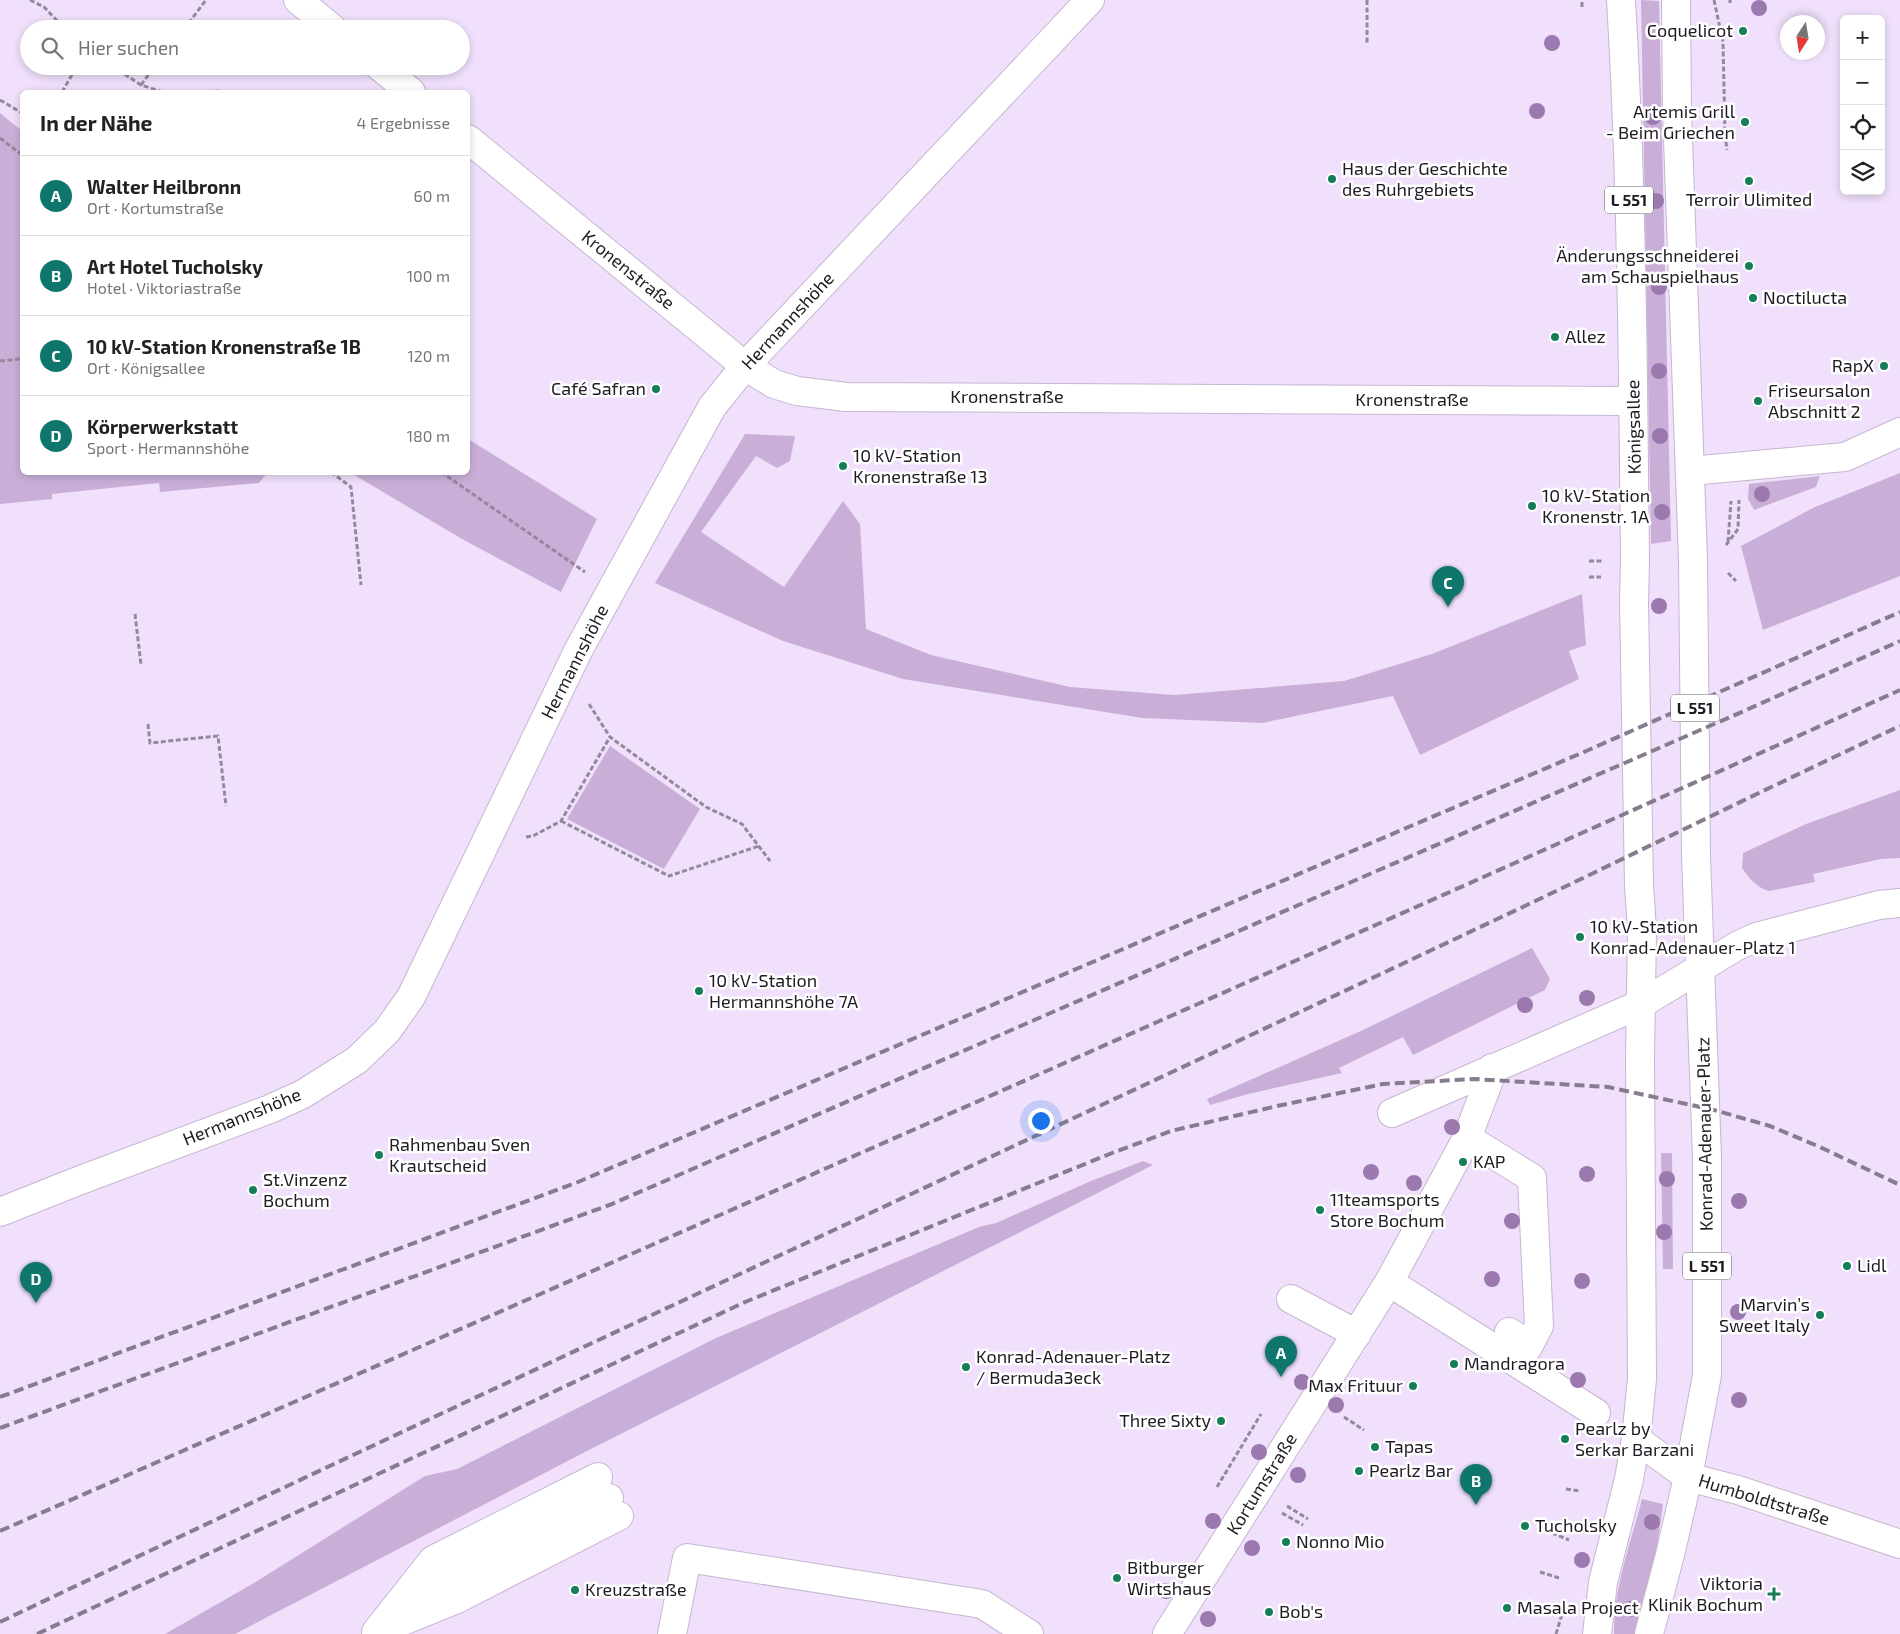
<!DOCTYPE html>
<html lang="de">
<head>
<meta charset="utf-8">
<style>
  :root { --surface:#fff; --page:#f2f2f2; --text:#222; --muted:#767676; --line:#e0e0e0; --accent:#0f766e }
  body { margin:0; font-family:"Exo 2",sans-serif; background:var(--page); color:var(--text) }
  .controls { position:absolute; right:15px; top:15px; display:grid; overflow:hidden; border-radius:8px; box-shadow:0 2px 8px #0003 }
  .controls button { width:45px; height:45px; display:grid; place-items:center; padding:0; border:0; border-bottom:1px solid var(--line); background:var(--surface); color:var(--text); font:25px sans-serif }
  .compass { position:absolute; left:1780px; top:15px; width:45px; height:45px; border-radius:50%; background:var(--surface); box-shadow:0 2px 8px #0003; rotate:192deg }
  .you { position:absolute; left:1040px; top:1120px; width:18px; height:18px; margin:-12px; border:4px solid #fff; border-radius:50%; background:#1a73e8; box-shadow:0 0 0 8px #1a73e833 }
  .badge { display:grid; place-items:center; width:32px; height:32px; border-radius:50%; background:var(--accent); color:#fff; font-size:16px; font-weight:700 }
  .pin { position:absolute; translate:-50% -41px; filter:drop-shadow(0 1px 2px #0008) }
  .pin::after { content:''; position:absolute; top:26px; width:18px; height:15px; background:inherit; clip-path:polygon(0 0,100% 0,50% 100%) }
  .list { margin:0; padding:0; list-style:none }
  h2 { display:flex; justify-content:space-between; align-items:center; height:65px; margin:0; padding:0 20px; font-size:21px }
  h2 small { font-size:16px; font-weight:400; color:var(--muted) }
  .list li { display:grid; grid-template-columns:32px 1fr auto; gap:15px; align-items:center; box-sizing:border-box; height:80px; padding:0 20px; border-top:1px solid var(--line) }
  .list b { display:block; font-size:19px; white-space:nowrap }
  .list p { margin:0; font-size:16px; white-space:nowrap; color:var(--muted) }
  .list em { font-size:16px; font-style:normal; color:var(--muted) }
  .icon { flex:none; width:28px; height:28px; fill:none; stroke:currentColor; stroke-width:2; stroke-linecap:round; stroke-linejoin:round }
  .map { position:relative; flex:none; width:1900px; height:1634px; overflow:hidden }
  .search { position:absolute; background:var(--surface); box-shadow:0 2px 8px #0003; left:20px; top:20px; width:450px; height:55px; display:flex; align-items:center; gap:12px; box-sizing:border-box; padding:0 18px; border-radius:28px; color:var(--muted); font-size:19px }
  .panel { position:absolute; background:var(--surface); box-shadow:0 2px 8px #0003; left:20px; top:90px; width:450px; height:385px; border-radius:8px }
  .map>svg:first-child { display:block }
  .green { fill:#c9afd8 }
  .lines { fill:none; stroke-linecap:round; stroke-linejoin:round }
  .minor-casing { stroke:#c6b6d0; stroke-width:30 }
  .major-casing { stroke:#c6b6d0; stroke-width:30 }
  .path { stroke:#94899c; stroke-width:3; stroke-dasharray:5 2.5; stroke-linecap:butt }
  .minor { stroke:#fff; stroke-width:28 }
  .major { stroke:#fff; stroke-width:28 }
  .rail { stroke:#877c8e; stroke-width:4; stroke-dasharray:10 5; stroke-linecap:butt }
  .tree { fill:#9b79ae }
  .poi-dot { fill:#157d57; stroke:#fff; stroke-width:2 }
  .labels { text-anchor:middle; stroke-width:5; stroke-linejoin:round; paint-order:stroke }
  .shield { fill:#fff; stroke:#635f65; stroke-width:1 }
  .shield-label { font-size:16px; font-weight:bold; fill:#201a23 }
  .poi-label { font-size:18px; fill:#201a23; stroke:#fff; text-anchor:start }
  .street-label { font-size:18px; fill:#201a23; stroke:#fff }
</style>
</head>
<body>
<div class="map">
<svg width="1900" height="1634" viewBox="0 0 1900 1634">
  <rect width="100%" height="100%" fill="#f0e0fb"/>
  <path class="green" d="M1641,0L1659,1L1671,541L1651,544Z
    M0,113L22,131V472L267,473L259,483L160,492L159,483L52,494V499L0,504Z
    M745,434L795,436L790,461L777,468L756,456L701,532L784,587L843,501L860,524L866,629L931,655L1070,687L1174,695L1344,681L1432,654L1582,594L1586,645L1569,651L1579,679L1420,755L1393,696L1262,723L1142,718L903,679L783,641L655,583Z
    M468,439L597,519L561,592L462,539L351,473L468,472Z
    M1900,473V576L1763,630L1741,546L1815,507Z
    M1820,476L1816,487L1754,510L1748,499L1749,484Z
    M610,746L700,809L664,869L567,819Z
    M1900,790V858L1881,859L1813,874L1815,882L1769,891C1757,888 1749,878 1742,868L1743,853L1806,824Z
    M1532,948L1550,979L1545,990L1413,1055L1403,1037L1339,1068L1342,1073L1248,1094L1210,1105L1207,1099L1363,1030Z
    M1661,1153H1672L1673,1269H1663Z
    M1143,1161L1153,1165L585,1452L235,1634H165L254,1583L425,1476L457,1469L716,1338L979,1227L996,1223L1091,1181Z
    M1642,1499L1663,1504L1653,1577L1646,1590L1634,1634H1614C1613,1588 1631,1543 1642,1499Z"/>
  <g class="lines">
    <defs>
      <path id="minor" d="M298,0L333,29
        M379,66L411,92
        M468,139L745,366L774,384L797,391L846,397L1633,401
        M1690,471L1845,457L1900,432
        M1392,1113L1641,1004L1737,946L1756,937L1879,905L1900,903
        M1467,1138L1532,1178L1539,1326L1529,1345
        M0,1212L78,1181L270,1109L303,1094L357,1060L387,1031L411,997L579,649L712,407L745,366L1090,0
        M1389,1282L1596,1413
        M1291,1299L1357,1334
        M1509,1332L1529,1345L1518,1361
        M1636,1439L1688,1477L1738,1490L1900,1544
        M411,1607L448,1580L609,1498
        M378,1631L457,1599L619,1516
        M376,1632L433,1560L598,1477
        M672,1634L687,1558L982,1604L1029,1634
        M1167,1634L1389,1282L1467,1138L1488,1083L1492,1068"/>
      <path id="major" d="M1597,1634L1603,1582L1629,1479L1636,1439L1642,1379L1640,1059L1642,930L1639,885L1634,602L1635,560C1633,374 1632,186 1621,0
        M1649,1634L1670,1555L1688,1477L1707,1375V1157L1696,856L1693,560L1677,111L1676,0"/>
    </defs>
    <use href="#minor" class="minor-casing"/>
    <use href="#major" class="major-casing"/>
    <path class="path" d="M30,0L44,7L65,29
      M1367,0V44
      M1714,0L1723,42L1725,134L1727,150
      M1730,0V3
      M1582,7V0
      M184,29L206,0
      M112,66L141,85L163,92
      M141,85L155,66
      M62,92L77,66
      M193,92L219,91
      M0,100L22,113
      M0,138L22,155
      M0,361L19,359L22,364
      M331,472L351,487L361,585
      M441,472L585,572
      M1728,542L1731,501
      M1726,545L1738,529L1739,500
      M1589,561H1602
      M1728,573L1736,581
      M1589,577H1601
      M135,614L141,665
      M589,704L610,737L706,807L742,824L770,861
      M148,724L150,743L218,736L226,806
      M561,821L669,876L759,846
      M526,837L533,836L561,821L610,737
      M1344,1417L1364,1430
      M1217,1487L1261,1414
      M1566,1489L1580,1491
      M1287,1506L1308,1519
      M1282,1513L1303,1525
      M1552,1533L1569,1540
      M1540,1572L1559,1578
      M1556,1634L1565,1604"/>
    <use href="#minor" class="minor"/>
    <use href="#major" class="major"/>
    <path class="rail" d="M0,1397L578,1182L1584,752L1900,612
      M0,1428L612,1204L1744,711L1900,641
      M0,1531C634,1253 1269,975 1900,690
      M0,1622C508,1380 1020,1145 1529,904C1652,845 1776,784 1900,726
      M37,1634L745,1302L1112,1153L1171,1131L1277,1106L1383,1084L1474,1079L1608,1087L1714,1110L1770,1126L1820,1147L1900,1185"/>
  </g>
  <g class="tree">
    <circle cx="1759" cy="8" r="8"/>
    <circle cx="1552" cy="43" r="8"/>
    <circle cx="1537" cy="111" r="8"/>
    <circle cx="1653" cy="117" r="8"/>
    <circle cx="1656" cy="201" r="8"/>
    <circle cx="1659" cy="287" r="8"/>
    <circle cx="1659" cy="371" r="8"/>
    <circle cx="1660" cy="436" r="8"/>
    <circle cx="1762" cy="494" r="8"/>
    <circle cx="1662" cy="512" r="8"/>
    <circle cx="1659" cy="606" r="8"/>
    <circle cx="1587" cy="998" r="8"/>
    <circle cx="1525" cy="1005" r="8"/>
    <circle cx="1452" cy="1127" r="8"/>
    <circle cx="1371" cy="1172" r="8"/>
    <circle cx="1587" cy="1174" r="8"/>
    <circle cx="1667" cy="1179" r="8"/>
    <circle cx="1414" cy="1183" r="8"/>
    <circle cx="1739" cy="1201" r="8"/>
    <circle cx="1512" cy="1221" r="8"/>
    <circle cx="1664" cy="1232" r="8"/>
    <circle cx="1492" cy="1279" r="8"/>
    <circle cx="1582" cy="1281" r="8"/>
    <circle cx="1738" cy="1312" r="8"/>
    <circle cx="1578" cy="1380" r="8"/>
    <circle cx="1302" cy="1382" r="8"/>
    <circle cx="1739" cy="1400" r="8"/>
    <circle cx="1336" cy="1405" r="8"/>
    <circle cx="1259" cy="1452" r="8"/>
    <circle cx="1298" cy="1475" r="8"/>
    <circle cx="1213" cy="1521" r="8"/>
    <circle cx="1652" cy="1522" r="8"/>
    <circle cx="1252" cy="1548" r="8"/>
    <circle cx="1582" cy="1560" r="8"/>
    <circle cx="1166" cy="1591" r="8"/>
    <circle cx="1630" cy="1609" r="8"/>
    <circle cx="1208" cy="1619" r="8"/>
  </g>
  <g class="poi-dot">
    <circle cx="1743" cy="31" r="5"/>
    <circle cx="1745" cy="122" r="5"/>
    <circle cx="1332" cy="179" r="5"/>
    <circle cx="1749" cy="181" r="5"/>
    <circle cx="1749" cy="266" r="5"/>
    <circle cx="1753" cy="298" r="5"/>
    <circle cx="1555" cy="337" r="5"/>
    <circle cx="1884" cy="366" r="5"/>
    <circle cx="656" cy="389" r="5"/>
    <circle cx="1758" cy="401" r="5"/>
    <circle cx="843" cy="466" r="5"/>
    <circle cx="1532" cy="506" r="5"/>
    <circle cx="1580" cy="937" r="5"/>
    <circle cx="699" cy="991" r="5"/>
    <circle cx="379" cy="1155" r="5"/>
    <circle cx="1463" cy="1162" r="5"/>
    <circle cx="253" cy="1190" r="5"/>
    <circle cx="1320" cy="1210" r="5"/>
    <circle cx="1847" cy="1266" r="5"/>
    <circle cx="1820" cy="1315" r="5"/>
    <circle cx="1454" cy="1364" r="5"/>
    <circle cx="966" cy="1367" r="5"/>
    <circle cx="1413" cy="1386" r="5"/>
    <circle cx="1221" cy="1421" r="5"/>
    <circle cx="1565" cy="1439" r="5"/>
    <circle cx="1375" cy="1447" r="5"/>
    <circle cx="1359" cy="1471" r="5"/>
    <circle cx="1525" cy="1526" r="5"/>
    <circle cx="1286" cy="1542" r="5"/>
    <circle cx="1117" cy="1578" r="5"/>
    <circle cx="575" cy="1590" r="5"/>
    <path d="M1771.5 1586.5h5v5h5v5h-5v5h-5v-5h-5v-5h5z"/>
    <circle cx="1507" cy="1608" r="5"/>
    <circle cx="1269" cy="1612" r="5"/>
  </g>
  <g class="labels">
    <g class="shield">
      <rect x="1605" y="186.5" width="48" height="27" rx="4"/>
      <rect x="1671" y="694.5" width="48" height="27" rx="4"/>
      <rect x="1683" y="1252.5" width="48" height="27" rx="4"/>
    </g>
    <g class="shield-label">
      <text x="1629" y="206">L 551</text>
      <text x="1695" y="714">L 551</text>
      <text x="1707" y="1272">L 551</text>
    </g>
    <g class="poi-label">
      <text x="1733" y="37" text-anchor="end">Coquelicot</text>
      <text x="1735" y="118" text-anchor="end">Artemis Grill<tspan x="1735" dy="21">- Beim Griechen</tspan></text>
      <text x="1342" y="175">Haus der Geschichte<tspan x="1342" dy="21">des Ruhrgebiets</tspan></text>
      <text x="1749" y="206" text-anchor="middle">Terroir Ulimited</text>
      <text x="1739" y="262" text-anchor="end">Änderungsschneiderei<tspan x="1739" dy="21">am Schauspielhaus</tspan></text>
      <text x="1763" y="304">Noctilucta</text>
      <text x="1565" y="343">Allez</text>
      <text x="1874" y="372" text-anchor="end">RapX</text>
      <text x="646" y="395" text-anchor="end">Café Safran</text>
      <text x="1768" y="397">Friseursalon<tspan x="1768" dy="21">Abschnitt 2</tspan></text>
      <text x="853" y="462">10 kV-Station<tspan x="853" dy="21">Kronenstraße 13</tspan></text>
      <text x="1542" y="502">10 kV-Station<tspan x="1542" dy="21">Kronenstr. 1A</tspan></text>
      <text x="1590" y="933">10 kV-Station<tspan x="1590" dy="21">Konrad-Adenauer-Platz 1</tspan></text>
      <text x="709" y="987">10 kV-Station<tspan x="709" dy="21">Hermannshöhe 7A</tspan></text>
      <text x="389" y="1151">Rahmenbau Sven<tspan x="389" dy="21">Krautscheid</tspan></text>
      <text x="1473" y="1168">KAP</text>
      <text x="263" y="1186">St.Vinzenz<tspan x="263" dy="21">Bochum</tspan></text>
      <text x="1330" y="1206">11teamsports<tspan x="1330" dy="21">Store Bochum</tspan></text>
      <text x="1857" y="1272">Lidl</text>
      <text x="1810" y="1311" text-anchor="end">Marvin’s<tspan x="1810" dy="21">Sweet Italy</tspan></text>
      <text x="976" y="1363">Konrad-Adenauer-Platz<tspan x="976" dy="21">/ Bermuda3eck</tspan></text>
      <text x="1464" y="1370">Mandragora</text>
      <text x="1403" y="1392" text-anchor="end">Max Frituur</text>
      <text x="1211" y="1427" text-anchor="end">Three Sixty</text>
      <text x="1575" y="1435">Pearlz by<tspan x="1575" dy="21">Serkar Barzani</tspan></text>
      <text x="1385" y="1453">Tapas</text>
      <text x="1369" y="1477">Pearlz Bar</text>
      <text x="1535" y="1532">Tucholsky</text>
      <text x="1296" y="1548">Nonno Mio</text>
      <text x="1127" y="1574">Bitburger<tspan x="1127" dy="21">Wirtshaus</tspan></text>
      <text x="1763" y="1590" text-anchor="end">Viktoria<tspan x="1763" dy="21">Klinik Bochum</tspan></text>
      <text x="585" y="1596">Kreuzstraße</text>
      <text x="1517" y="1614">Masala Project</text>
      <text x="1279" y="1618">Bob's</text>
    </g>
    <g class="street-label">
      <text transform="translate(628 270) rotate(39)" y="6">Kronenstraße</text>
      <text transform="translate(788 321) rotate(-47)" y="6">Hermannshöhe</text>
      <text x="1007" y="403">Kronenstraße</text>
      <text x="1412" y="406">Kronenstraße</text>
      <text transform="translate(1634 427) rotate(-91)" y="6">Königsallee</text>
      <text transform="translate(575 662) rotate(-63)" y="6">Hermannshöhe</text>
      <text transform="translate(242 1117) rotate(-22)" y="6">Hermannshöhe</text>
      <text transform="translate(1705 1134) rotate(-91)" y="6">Konrad-Adenauer-Platz</text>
      <text transform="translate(1262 1484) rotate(-58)" y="6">Kortumstraße</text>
      <text transform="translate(1764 1500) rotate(17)" y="6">Humboldtstraße</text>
    </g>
  </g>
</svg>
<div class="controls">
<button>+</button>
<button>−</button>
<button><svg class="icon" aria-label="locate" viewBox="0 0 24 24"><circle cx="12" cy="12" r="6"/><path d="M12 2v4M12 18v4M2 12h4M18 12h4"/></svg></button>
<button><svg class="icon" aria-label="layers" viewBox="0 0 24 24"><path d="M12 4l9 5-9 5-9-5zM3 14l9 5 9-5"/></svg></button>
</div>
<svg class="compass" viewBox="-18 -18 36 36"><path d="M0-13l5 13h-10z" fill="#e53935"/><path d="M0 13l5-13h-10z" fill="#767676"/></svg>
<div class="you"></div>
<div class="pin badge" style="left:1281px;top:1377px">A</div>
<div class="pin badge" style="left:1476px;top:1505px">B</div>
<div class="pin badge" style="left:1448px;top:607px">C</div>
<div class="pin badge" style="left:36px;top:1303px">D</div>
<div class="search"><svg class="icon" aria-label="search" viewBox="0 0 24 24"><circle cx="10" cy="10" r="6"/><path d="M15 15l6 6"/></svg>Hier suchen</div>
<section class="panel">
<h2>In der Nähe<small>4 Ergebnisse</small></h2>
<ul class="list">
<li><span class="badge">A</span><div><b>Walter Heilbronn</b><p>Ort · Kortumstraße</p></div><em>60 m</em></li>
<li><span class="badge">B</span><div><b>Art Hotel Tucholsky</b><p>Hotel · Viktoriastraße</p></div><em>100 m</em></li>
<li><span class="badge">C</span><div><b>10 kV-Station Kronenstraße 1B</b><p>Ort · Königsallee</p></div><em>120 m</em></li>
<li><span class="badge">D</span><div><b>Körperwerkstatt</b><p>Sport · Hermannshöhe</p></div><em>180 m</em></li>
</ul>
</section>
</div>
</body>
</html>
